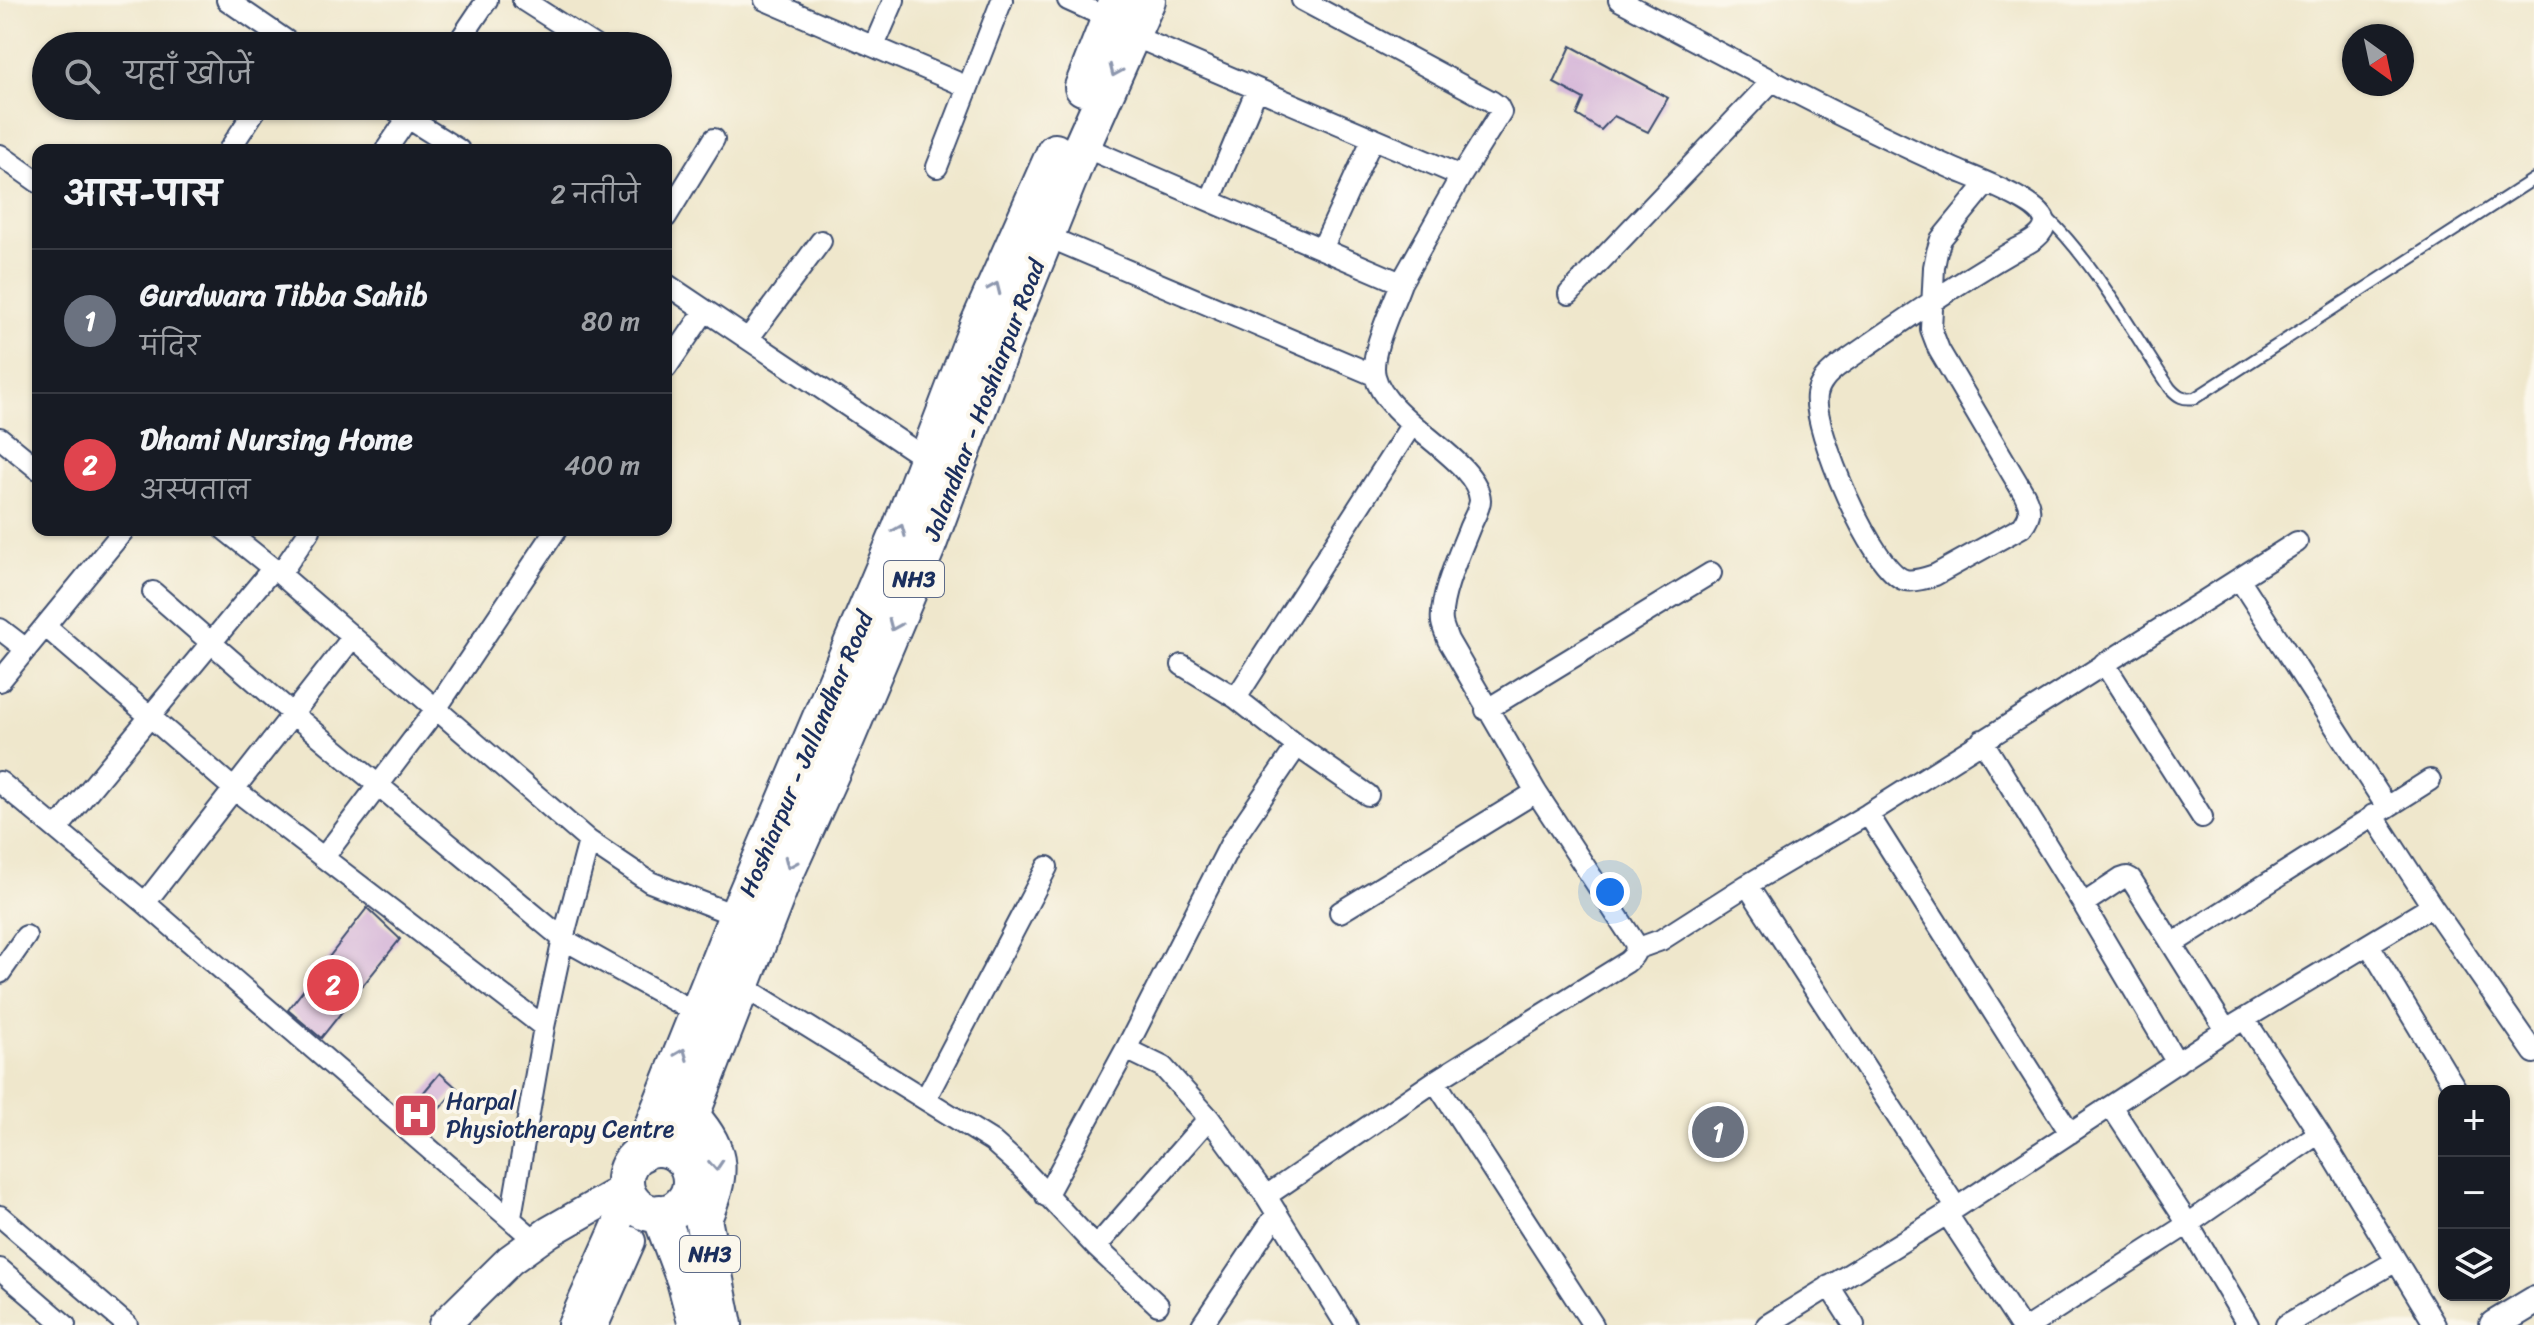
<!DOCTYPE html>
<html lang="hi">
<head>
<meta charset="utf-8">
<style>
  :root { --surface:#171b24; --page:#20242c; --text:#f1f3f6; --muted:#9ea1a6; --line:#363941; --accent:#d1495b }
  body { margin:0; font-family:Sriracha,"Playpen Sans Deva",sans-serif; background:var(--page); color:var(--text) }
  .controls { position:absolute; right:24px; bottom:24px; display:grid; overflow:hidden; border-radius:16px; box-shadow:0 2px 6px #0004 }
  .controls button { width:72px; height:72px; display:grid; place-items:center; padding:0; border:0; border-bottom:2px solid var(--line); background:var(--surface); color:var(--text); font:40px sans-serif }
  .compass { position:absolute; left:2342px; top:24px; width:72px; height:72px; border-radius:50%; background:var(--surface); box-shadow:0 2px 6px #0004; rotate:147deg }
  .you { position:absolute; left:1610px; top:892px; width:28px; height:28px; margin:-20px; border:6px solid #fff; border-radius:50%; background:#1a73e8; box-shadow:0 0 0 12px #1a73e833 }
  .badge { display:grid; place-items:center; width:52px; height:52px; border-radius:50%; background:var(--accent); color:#fff; font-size:26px; font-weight:700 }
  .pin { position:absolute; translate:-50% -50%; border:4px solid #fff; box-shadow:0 2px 8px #0006 }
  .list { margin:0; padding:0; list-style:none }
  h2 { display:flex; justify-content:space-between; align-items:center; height:104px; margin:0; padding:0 32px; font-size:34px }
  h2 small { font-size:26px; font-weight:400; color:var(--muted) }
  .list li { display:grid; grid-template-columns:52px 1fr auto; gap:24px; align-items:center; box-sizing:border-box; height:144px; padding:0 32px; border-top:2px solid var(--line) }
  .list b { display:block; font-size:30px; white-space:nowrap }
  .list p { margin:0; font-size:26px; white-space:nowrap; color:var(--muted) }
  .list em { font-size:26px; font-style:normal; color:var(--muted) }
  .icon { flex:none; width:44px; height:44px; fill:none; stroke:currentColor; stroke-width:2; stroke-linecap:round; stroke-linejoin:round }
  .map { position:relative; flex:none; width:2534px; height:1325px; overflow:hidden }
  .search { position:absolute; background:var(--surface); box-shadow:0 2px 6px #0004; left:32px; top:32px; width:640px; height:88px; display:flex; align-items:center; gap:20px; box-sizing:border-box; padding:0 28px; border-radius:44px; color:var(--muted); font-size:30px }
  .panel { position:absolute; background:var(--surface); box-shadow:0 2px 6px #0004; left:32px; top:144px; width:640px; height:392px; border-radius:16px }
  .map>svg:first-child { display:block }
  .building { fill:#d5b5d8 }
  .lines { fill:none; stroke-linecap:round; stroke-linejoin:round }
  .lane-casing { stroke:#3b4b6e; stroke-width:14 }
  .street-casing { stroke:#3b4b6e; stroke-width:24 }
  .secondary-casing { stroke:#3b4b6e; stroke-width:32 }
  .primary-casing { stroke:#3b4b6e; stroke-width:34 }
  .highway-casing { stroke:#3b4b6e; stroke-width:40 }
  .lane { stroke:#fff; stroke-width:10 }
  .street { stroke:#fff; stroke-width:20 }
  .secondary { stroke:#fff; stroke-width:28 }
  .primary { stroke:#fff; stroke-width:30 }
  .highway { stroke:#fff; stroke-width:36 }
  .oneway { stroke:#8d97ae }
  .labels { text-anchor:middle; stroke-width:8; stroke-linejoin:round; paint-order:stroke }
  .shield { fill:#fbf7ec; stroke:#5e6b89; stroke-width:2 }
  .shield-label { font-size:22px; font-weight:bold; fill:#1b2f5e }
  .street-label { font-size:24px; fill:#1b2f5e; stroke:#fbf7ec }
  .poi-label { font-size:24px; fill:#1b2f5e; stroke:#fbf7ec; text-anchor:start }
</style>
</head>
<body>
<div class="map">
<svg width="2534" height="1325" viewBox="0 0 2534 1325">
  <rect width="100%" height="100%" fill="#fbf7ec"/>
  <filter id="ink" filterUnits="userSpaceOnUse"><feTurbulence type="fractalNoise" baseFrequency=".0125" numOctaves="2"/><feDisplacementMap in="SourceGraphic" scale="16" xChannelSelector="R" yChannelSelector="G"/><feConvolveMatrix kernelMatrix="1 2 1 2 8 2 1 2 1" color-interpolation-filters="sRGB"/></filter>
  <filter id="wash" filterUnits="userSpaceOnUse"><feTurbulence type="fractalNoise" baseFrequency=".006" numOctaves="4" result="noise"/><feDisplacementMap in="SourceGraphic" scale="32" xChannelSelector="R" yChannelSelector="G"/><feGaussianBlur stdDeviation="1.8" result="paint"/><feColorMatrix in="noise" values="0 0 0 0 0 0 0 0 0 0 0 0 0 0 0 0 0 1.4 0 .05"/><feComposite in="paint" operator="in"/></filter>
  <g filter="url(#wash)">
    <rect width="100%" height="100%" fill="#efe7cc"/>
    <g id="blocks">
      <path class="building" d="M1571,46L1668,98L1648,132L1614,116L1601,130L1577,115L1584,99L1554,83Z
        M367,908L400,939L321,1038L288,1010Z
        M440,1073L457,1088L424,1127L407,1112Z"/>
    </g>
  </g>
  <g filter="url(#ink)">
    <use href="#blocks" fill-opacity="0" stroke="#3b4b6e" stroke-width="2"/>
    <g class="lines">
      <defs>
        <path id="lane" d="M2046,216C2095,263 2132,332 2170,388C2178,397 2183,400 2195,398L2534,179"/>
        <path id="street" d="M227,0L294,46
          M523,0L595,46
          M765,0L968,87
          M1068,0L1110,19
          M1302,0L1491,101L1498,106L1501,112L1461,176L1401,283
          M1619,0C1730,59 1840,118 1954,169C1972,177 2045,203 2045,223C2044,237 2026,244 2015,250C1954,285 1896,326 1838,366C1828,374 1819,382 1817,395C1812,427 1872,571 1905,580C1914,582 1926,578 1935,575L2022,527C2032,514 2031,508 2024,494L1939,350L1931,329L1934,267L1937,252L1941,239L1987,183
          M1131,35L1461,176
          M456,46L487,0
          M874,46L894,0
          M658,87H659
          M389,106L459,150
          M1082,146L1401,283C1393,306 1369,353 1375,376C1386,421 1478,459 1480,500C1480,509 1472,521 1469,529C1460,552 1439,598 1442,622C1443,628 1446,634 1448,640L1536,792L1635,943C1637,952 1634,956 1627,962L1435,1081
          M229,150L258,106
          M386,150L416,106
          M0,155L38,182
          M937,167L1002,0
          M1210,201L1257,89
          M666,217L714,139
          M1039,233L1374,375
          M1322,249L1373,138
          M666,284L928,460
          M1569,294L1771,82
          M748,339L821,241
          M666,368L705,311
          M0,438L38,469
          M225,530L280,574L589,841L650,882L737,916
          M280,574L310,530
          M2240,580L2387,807
          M153,592L294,715L563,939L698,1014
          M46,627L234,789L544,1027
          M0,629L26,649
          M2104,663L2202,817
          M1182,665L1236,698L1297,746L1368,795
          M0,681L124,530
          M1236,698L1412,424
          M1486,710L1711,573
          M1982,740L2083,904
          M0,782L145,903L537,1242
          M1868,814L2070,1133
          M2373,815L2432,906L2534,1053
          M57,829L273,568
          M324,857L436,709L556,530
          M1747,885L1956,1207
          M145,903L352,638
          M1340,912L1536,792
          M2172,944L2430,780
          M2369,945L2457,1091
          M1636,949L1661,940L1747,885L1868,814L2297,542
          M0,973L26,936
          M741,985L992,1141L1018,1164L1096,1247L1209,1118L1266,1196L1435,1081L1593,1325
          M2246,1021L2319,1133L2435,1325
          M1126,1049L1163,1067L1209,1118
          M2177,1063L2083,904L2121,879L2127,877L2131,879L2226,1030
          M926,1098L1047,867
          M2111,1106L2188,1224L2248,1325
          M1046,1196L1126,1049L1231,843L1297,746
          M1266,1196L1346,1325
          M1947,1214L2226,1030L2432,906
          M0,1216L127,1325
          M511,1217L544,1027L563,939L589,841
          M1096,1247L1158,1305
          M0,1269L65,1325
          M1829,1286L1854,1325
          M1202,1325L1277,1213
          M1767,1325L1947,1214L2020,1325
          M2031,1325L2188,1224L2319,1133
          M2286,1325L2396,1261"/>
        <path id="secondary" d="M572,1325L629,1197
          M594,1325L631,1241
          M2494,1325L2534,1301"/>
        <path id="primary" d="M444,1325L510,1260L549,1232L626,1188"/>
        <path id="highway" d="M1083,87L1117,0
          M691,1116C725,1155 721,1174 703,1219
          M625 1181a33 33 0 1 1 66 0a33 33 0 1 1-66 0Z
          M642,1153L737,916L901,528L978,326L1055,152
          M680,1157L693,1110L782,881L843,746L927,547L1002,344L1082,146L1147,0
          M691,1184L703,1219L724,1325
          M660,1213L685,1280L697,1325"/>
      </defs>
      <use href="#lane" class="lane-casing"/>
      <use href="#street" class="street-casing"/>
      <use href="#secondary" class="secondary-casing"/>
      <use href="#primary" class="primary-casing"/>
      <use href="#highway" class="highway-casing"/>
      <use href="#lane" class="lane"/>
      <use href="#street" class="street"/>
      <use href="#secondary" class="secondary"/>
      <use href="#primary" class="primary"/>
      <use href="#highway" class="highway"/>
    </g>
    <defs><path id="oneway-chevron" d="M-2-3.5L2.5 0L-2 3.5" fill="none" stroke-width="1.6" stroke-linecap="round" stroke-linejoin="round" transform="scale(2)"/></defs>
    <g class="oneway">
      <use href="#oneway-chevron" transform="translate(1115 71) rotate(114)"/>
      <use href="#oneway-chevron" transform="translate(995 288) rotate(-66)"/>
      <use href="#oneway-chevron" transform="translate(900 530) rotate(-68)"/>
      <use href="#oneway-chevron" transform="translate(894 625) rotate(113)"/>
      <use href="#oneway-chevron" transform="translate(790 863) rotate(114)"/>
      <use href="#oneway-chevron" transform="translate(682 1054) rotate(-68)"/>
      <use href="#oneway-chevron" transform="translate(716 1165) rotate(86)"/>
    </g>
  </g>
  <defs>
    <symbol id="hospital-square" viewBox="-11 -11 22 22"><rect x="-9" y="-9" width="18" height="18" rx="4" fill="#d1495b" stroke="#fbf7ec"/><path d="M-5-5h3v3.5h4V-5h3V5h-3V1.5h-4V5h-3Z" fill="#fff"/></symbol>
  </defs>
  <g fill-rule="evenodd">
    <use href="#hospital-square" x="390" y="1090" width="51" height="51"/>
  </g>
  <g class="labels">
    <g class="shield">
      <rect x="884" y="561" width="60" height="36" rx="6"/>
      <rect x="680" y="1236" width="60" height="36" rx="6"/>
    </g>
    <g class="shield-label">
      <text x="914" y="587">NH3</text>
      <text x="710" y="1262">NH3</text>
    </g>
    <g class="street-label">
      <text transform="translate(984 400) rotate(-69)" y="8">Jalandhar - Hoshiarpur Road</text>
      <text transform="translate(806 754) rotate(-67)" y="8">Hoshiarpur - Jallandhar Road</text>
    </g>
    <g class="poi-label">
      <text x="446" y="1109">Harpal<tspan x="446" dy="28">Physiotherapy Centre</tspan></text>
    </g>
  </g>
</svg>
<div class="controls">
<button>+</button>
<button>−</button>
<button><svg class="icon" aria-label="layers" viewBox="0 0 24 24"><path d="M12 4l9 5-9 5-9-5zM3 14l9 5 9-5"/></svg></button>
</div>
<svg class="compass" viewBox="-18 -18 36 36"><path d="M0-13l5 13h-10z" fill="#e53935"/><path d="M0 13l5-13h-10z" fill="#9ea1a6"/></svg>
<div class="you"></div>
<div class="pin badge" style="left:1718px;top:1132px;background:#6b7280">1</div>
<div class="pin badge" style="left:333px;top:985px;background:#e0444e">2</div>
<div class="search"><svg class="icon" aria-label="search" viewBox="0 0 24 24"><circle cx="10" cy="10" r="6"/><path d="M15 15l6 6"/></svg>यहाँ खोजें</div>
<section class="panel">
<h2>आस-पास<small>2 नतीजे</small></h2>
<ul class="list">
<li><span class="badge" style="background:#6b7280">1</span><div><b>Gurdwara Tibba Sahib</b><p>मंदिर</p></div><em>80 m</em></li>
<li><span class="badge" style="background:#e0444e">2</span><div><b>Dhami Nursing Home</b><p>अस्पताल</p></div><em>400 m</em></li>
</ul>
</section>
</div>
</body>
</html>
